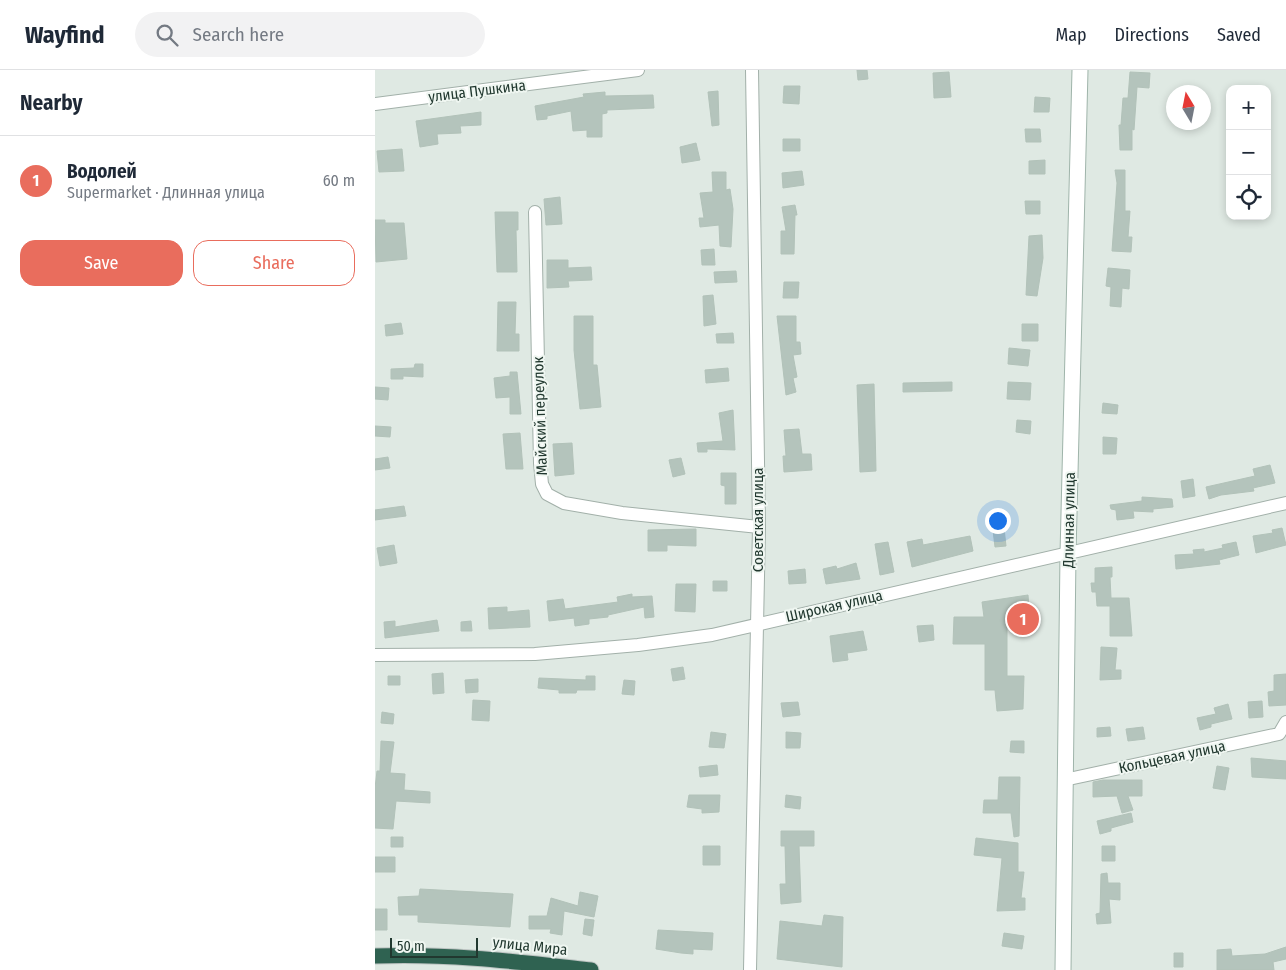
<!DOCTYPE html>
<html lang="en">
<head>
<meta charset="utf-8">
<style>
  :root { --surface:#fff; --page:#f2f2f3; --text:#1f2937; --muted:#747a83; --line:#e0e1e3; --accent:#e96d5d }
  body { margin:0; font-family:"Fira Sans Condensed",sans-serif; background:var(--page); color:var(--text) }
  .controls { position:absolute; right:15px; top:15px; display:grid; overflow:hidden; border-radius:10px; box-shadow:0 2px 8px #0003 }
  .controls button { width:45px; height:45px; display:grid; place-items:center; padding:0; border:0; border-bottom:1px solid var(--line); background:var(--surface); color:var(--text); font:25px sans-serif }
  .compass { position:absolute; left:791px; top:15px; width:45px; height:45px; border-radius:50%; background:var(--surface); box-shadow:0 2px 8px #0003; rotate:350deg }
  .scale { position:absolute; left:15px; bottom:12px; width:88px; box-sizing:border-box; padding-left:5px; border:2px solid #21382f; border-top:0; font-size:14px; line-height:18px; white-space:nowrap; color:#21382f; -webkit-text-stroke:4px #eff6f1; paint-order:stroke }
  .you { position:absolute; left:622px; top:450px; width:18px; height:18px; margin:-12px; border:4px solid #fff; border-radius:50%; background:#1a73e8; box-shadow:0 0 0 8px #1a73e833 }
  .badge { display:grid; place-items:center; width:32px; height:32px; border-radius:50%; background:var(--accent); color:#fff; font-size:16px; font-weight:700 }
  .pin { position:absolute; translate:-50% -50%; border:2px solid #fff; box-shadow:0 1px 5px #0006 }
  .list { margin:0; padding:0; list-style:none }
  h2 { display:flex; justify-content:space-between; align-items:center; height:65px; margin:0; padding:0 20px; font-size:21px }
  h2 small { font-size:16px; font-weight:400; color:var(--muted) }
  .list li { display:grid; grid-template-columns:32px 1fr auto; gap:15px; align-items:center; box-sizing:border-box; height:90px; padding:0 20px; border-top:1px solid var(--line) }
  .list b { display:block; font-size:19px; white-space:nowrap }
  .list p { margin:0; font-size:16px; white-space:nowrap; color:var(--muted) }
  .list em { font-size:16px; font-style:normal; color:var(--muted) }
  .actions { display:flex; gap:10px; padding:15px 20px }
  .actions a { flex:1; padding:11px 0; border:1px solid var(--accent); border-radius:15px; text-align:center; font-size:18px; color:var(--accent) }
  .actions .main { background:var(--accent); color:#fff }
  .icon { flex:none; width:28px; height:28px; fill:none; stroke:currentColor; stroke-width:2; stroke-linecap:round; stroke-linejoin:round }
  .map { position:relative; flex:none; width:911px; height:900px; overflow:hidden }
  header { display:flex; align-items:center; gap:30px; box-sizing:border-box; height:70px; padding:0 25px; background:var(--surface); border-bottom:1px solid var(--line) }
  header strong { font-size:24px }
  nav { display:flex; gap:28px; margin-inline-start:auto; font-size:18px }
  .search { width:350px; height:45px; background:var(--page); display:flex; align-items:center; gap:12px; box-sizing:border-box; padding:0 18px; border-radius:28px; color:var(--muted); font-size:19px }
  main { display:flex }
  aside { flex:1; background:var(--surface) }
  .map>svg:first-child { display:block }
  .building { fill:#b4c4bc; stroke:#b2c2b9 }
  .lines { fill:none; stroke-linecap:round; stroke-linejoin:round }
  .street-casing { stroke:#a2b0a9; stroke-width:14 }
  .secondary-casing { stroke:#9fb4aa; stroke-width:17 }
  .highway-casing { stroke:#bcc3c1; stroke-width:17 }
  .street { stroke:#fff; stroke-width:12 }
  .secondary { stroke:#fff; stroke-width:15 }
  .highway { stroke:#2f6251; stroke-width:15 }
  .labels { text-anchor:middle; stroke-width:4; stroke-linejoin:round; paint-order:stroke }
  .street-label { font-size:15px; fill:#21382f; stroke:#eff6f1 }
</style>
</head>
<body>
<header>
<strong>Wayfind</strong>
<div class="search"><svg class="icon" aria-label="search" viewBox="0 0 24 24"><circle cx="10" cy="10" r="6"/><path d="M15 15l6 6"/></svg>Search here</div>
<nav><a>Map</a><a>Directions</a><a>Saved</a></nav>
</header>
<main>
<aside>
<h2>Nearby<small></small></h2>
<ul class="list">
<li><span class="badge">1</span><div><b>Водолей</b><p>Supermarket · Длинная улица</p></div><em>60 m</em></li>
</ul>
<div class="actions"><a class="main">Save</a><a>Share</a></div>
</aside>
<div class="map">
<svg width="911" height="900" viewBox="0 0 911 900">
  <rect width="100%" height="100%" fill="#dfe9e3"/>
  <path class="building" d="M482,0H492L493,9L483,10Z
    M574,2L576,27L559,28L558,3Z
    M755,2L775,3L774,18L762,17L759,60L757,59V80H745L744,55H746L748,28H753Z
    M409,16H425L424,34L408,33Z
    M343,21L344,55L337,56L333,22Z
    M230,22V26L278,25L279,38L232,40V43L227,44V67H212V60L198,61L196,41L172,46V49L162,50L160,36L209,27L208,24Z
    M660,27L675,28L674,42H659Z
    M106,42V55L85,56L86,63L62,64L63,74L45,77L41,51Z
    M650,59H665L666,72H651Z
    M408,69H425V81H408Z
    M321,73L325,90L307,93L305,77Z
    M27,79L29,101L4,102L2,81Z
    M670,90V104H654V91Z
    M740,100H750V141H755L753,167H757L756,182L737,181L742,113Z
    M427,101L429,115L408,118L407,103Z
    M337,102H351V120L355,119L358,139L356,177L345,176L344,155L325,157L324,148H329L325,123L338,122Z
    M185,127L187,154L171,155L169,129Z
    M650,131H665V144H651Z
    M420,135L422,145H420L419,184H406V161H411L407,137Z
    M120,142H143V160H141L142,202H122Z
    M0,150H10V153H29L32,189L1,192Z
    M667,165L668,188L662,226L651,225L654,166Z
    M339,179L340,195H327L326,180Z
    M172,190H193V198L216,197L217,210L193,211L194,217L172,218Z
    M733,198L755,200L754,219L747,218L746,237L735,236L736,217L731,216Z
    M361,201L362,212L340,213L339,202Z
    M409,212H424L423,228H408Z
    M338,225L341,254L329,256L328,226Z
    M123,232H141L140,264H144V281H122Z
    M199,246H218V295H222L226,337L205,339L199,280Z
    M402,246H421V272H425L426,284L418,285L422,307L418,308L421,322L411,325Z
    M26,253L28,264L11,266L10,255Z
    M647,254H663V271H647Z
    M358,263L359,273H342L341,264Z
    M634,278L655,280L653,296L633,294Z
    M40,294H48V307L28,306V309H16V299L39,298Z
    M353,298L354,311L331,313L330,300Z
    M135,302H142L146,344H135V327L121,328L119,308L135,306Z
    M577,312V321L528,322V313Z
    M633,312L656,313L655,330L632,329Z
    M499,314L501,401L485,402L482,315Z
    M0,317L14,318L13,330L0,329Z
    M728,333L743,335L742,344L727,343Z
    M358,340L360,380L332,379V382H323L322,373L348,371L344,343Z
    M642,350L656,351L655,364L641,362Z
    M0,356L16,357L15,367L0,366Z
    M424,359L427,384H436L437,400L409,402L408,386H411L409,360Z
    M145,363L148,399H131L128,364Z
    M728,367L742,368L741,384H728Z
    M197,373L199,404L180,406L178,374Z
    M13,387L15,398L0,400V389Z
    M306,388L310,404L298,407L294,390Z
    M895,395L900,413L878,418L879,421L846,425L834,429L831,417L880,406L878,399Z
    M346,403H361V434H350V416L346,415Z
    M818,409L820,426L808,428L806,411Z
    M767,427L797,429L798,437L778,439V442L758,441L759,448L742,450L741,440L736,439L735,435L767,431Z
    M29,436L31,446L0,450V440Z
    M629,458L631,476L620,477L618,460Z
    M907,458L911,475L881,483L878,466L898,463L897,460Z
    M321,459V476L292,475V481H273V460Z
    M595,466L598,481L537,497L532,472L547,469L548,475Z
    M513,472L519,502L505,505L500,474Z
    M861,472L864,485L844,490L845,494L801,499L800,485L819,484L818,480L829,479V482L848,478L847,475Z
    M19,475L22,493L5,496L2,478Z
    M481,493L485,509L451,514L448,499L461,496L462,499Z
    M737,497V507H735L736,528H754L757,566H735V536H722L721,522H717L716,513H720V498Z
    M430,499L431,513L414,514L413,501Z
    M338,511H352V521H338Z
    M301,514H321L320,542L300,541Z
    M257,524V527L277,526L279,547L270,548L269,537L233,545V547L214,549V554L200,556L199,548L174,551L172,531L188,529L190,539L243,532L242,527Z
    M653,525L656,562L632,551V606H649L648,639L622,641L620,620H610V574H578L579,547H609L607,532Z
    M132,537V542L154,540L155,557L114,559L113,538Z
    M62,550L64,561L10,568L9,552L20,551V557Z
    M96,551L97,561H86V552Z
    M558,555L559,570L544,572L542,556Z
    M488,561L492,580L472,583L473,590L458,592L455,566Z
    M726,577L742,578L740,600H746V609L725,610Z
    M308,597L310,609L298,611L296,599Z
    M68,603L69,623L58,624L57,604Z
    M911,604V635L894,636L893,622L899,621V605Z
    M13,606H25V615H13Z
    M211,606H220V620H202L201,623H184V620L163,618L164,608L211,610Z
    M103,609V622L91,623L90,610Z
    M249,610L260,611L259,625L247,624Z
    M98,630L115,631L114,651L97,650Z
    M887,631L888,647L874,648L873,632Z
    M423,632L425,645L408,647L406,633Z
    M853,634L857,649L836,654V657L825,660L822,648L841,644L839,638Z
    M7,642L19,644L18,654L6,653Z
    M735,657L736,666L722,667V658Z
    M768,657L770,669L753,671L751,659Z
    M336,662L351,664L349,678L334,677Z
    M411,662L426,663L425,678H411Z
    M6,671L19,672L15,703L30,704L29,720L55,722V733L21,731L18,759L0,758V718L2,701H5Z
    M636,671H649V683L635,682Z
    M876,688L911,691V709L877,707Z
    M342,695L343,705L325,707L324,697Z
    M842,696L854,698L850,720L838,718Z
    M624,707H645L644,766L639,767L636,743H608L609,730H623Z
    M728,710H767V726H753L758,740L747,743L742,726L718,727V712Z
    M314,725H345L344,742L327,743V739L312,737Z
    M411,725L426,727L425,739L410,737Z
    M756,743L758,752L736,758V761L725,764L722,751Z
    M406,761H439V776H424L426,832L406,834L405,814H411L410,776H406Z
    M16,767H28V777H16Z
    M601,768L643,773V802H649L646,828H650V840L622,841L627,788L599,785Z
    M328,776H345V795H328Z
    M727,776H740V791H727Z
    M0,787H20V802H0Z
    M732,803L733,813H745V830L734,829L736,853L722,854L721,844L725,843L726,804Z
    M45,819L138,824L135,857L43,852V845H24L23,827L44,826Z
    M205,822L223,826L219,847L189,841L187,865L175,863L176,859H154V846H172L176,828L203,836Z
    M0,839H12V860H0Z
    M449,845L468,847L467,897L402,889L405,851L447,856Z
    M210,849L219,850L217,866L208,864Z
    M283,860L338,863L337,880L318,879V884L306,883L281,879Z
    M629,863L649,866L647,879L627,876Z
    M911,877V889L898,892L899,900H842V880L856,879L857,886L890,884Z
    M799,883H808V897H799Z"/>
  <g class="lines">
    <defs>
      <path id="street" d="M0,34L263,0
        M160,142L165,393L167,414L172,424L189,433L247,443L384,457
        M0,585L160,584L263,575L337,565L911,433
        M689,710L904,664L911,652
        M375,900L384,457L377,0"/>
      <path id="secondary" d="M688,900L693,484L705,0"/>
      <path id="highway" d="M0,886C73,883 144,892 216,900"/>
    </defs>
    <use href="#street" class="street-casing"/>
    <use href="#secondary" class="secondary-casing"/>
    <use href="#highway" class="highway-casing"/>
    <use href="#street" class="street"/>
    <use href="#secondary" class="secondary"/>
    <use href="#highway" class="highway"/>
  </g>
  <g class="labels">
    <g class="street-label">
      <text transform="translate(102 21) rotate(-7)" y="5">улица Пушкина</text>
      <text transform="translate(165 346) rotate(-92)" y="5">Майский переулок</text>
      <text transform="translate(383 450) rotate(-90)" y="5">Советская улица</text>
      <text transform="translate(694 450) rotate(-89)" y="5">Длинная улица</text>
      <text transform="translate(459 536) rotate(-13)" y="5">Широкая улица</text>
      <text transform="translate(797 687) rotate(-12)" y="5">Кольцевая улица</text>
      <text transform="translate(155 876) rotate(6)" y="5">улица Мира</text>
    </g>
  </g>
</svg>
<div class="controls">
<button>+</button>
<button>−</button>
<button><svg class="icon" aria-label="locate" viewBox="0 0 24 24"><circle cx="12" cy="12" r="6"/><path d="M12 2v4M12 18v4M2 12h4M18 12h4"/></svg></button>
</div>
<svg class="compass" viewBox="-18 -18 36 36"><path d="M0-13l5 13h-10z" fill="#e53935"/><path d="M0 13l5-13h-10z" fill="#747a83"/></svg>
<div class="scale">50 m</div>
<div class="you"></div>
<div class="pin badge" style="left:648px;top:549px">1</div>
</div>
</main>
</body>
</html>
